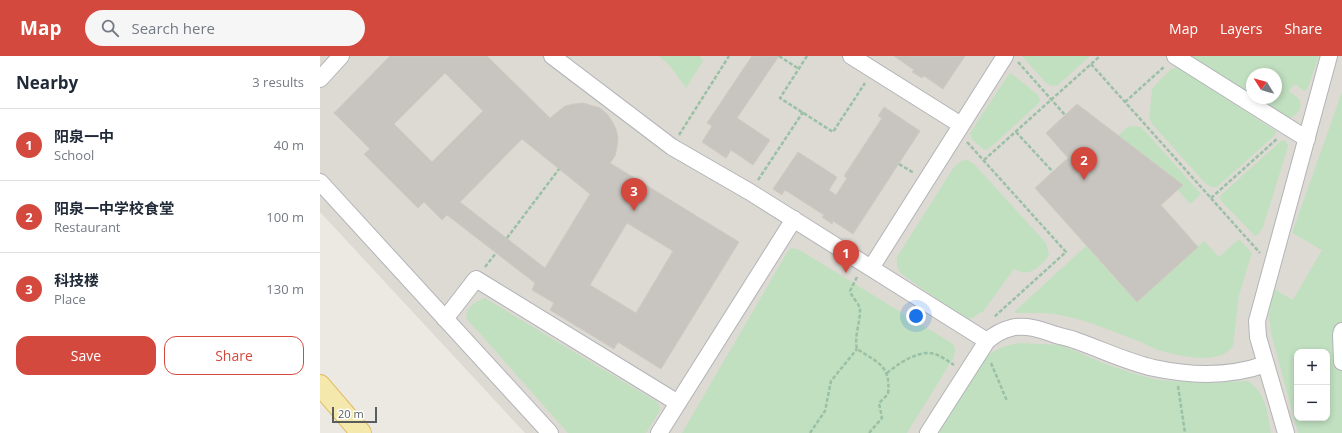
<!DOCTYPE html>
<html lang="en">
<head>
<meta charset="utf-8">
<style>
  :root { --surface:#fff; --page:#f6f6f7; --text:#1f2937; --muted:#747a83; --line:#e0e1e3; --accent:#d4493e }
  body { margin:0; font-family:"Open Sans","Noto Sans SC",sans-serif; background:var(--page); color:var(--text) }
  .controls { position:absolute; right:12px; bottom:12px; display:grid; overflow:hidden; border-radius:8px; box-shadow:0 2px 6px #0003 }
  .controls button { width:36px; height:36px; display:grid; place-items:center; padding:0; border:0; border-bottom:1px solid var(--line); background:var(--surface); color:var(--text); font:20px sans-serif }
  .compass { position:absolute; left:926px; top:12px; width:36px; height:36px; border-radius:50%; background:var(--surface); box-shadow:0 2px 6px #0003; rotate:307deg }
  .scale { position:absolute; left:12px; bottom:10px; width:45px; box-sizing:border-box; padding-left:4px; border:2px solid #5a5d60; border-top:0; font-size:11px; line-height:14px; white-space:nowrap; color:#5a5d60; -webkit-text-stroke:3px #fff; paint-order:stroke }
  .you { position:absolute; left:596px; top:260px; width:14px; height:14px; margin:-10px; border:3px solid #fff; border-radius:50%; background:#1a73e8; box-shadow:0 0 0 6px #1a73e833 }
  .badge { display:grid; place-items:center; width:26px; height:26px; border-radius:50%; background:var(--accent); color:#fff; font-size:13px; font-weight:700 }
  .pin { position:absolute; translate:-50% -33px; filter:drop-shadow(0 1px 2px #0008) }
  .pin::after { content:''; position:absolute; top:21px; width:14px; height:12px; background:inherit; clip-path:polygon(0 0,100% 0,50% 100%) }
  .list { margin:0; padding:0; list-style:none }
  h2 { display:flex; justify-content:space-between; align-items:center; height:52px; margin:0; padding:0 16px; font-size:17px }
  h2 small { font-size:13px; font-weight:400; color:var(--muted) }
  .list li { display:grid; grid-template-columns:26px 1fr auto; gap:12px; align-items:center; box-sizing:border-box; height:72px; padding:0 16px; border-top:1px solid var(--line) }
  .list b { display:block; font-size:15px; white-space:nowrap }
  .list p { margin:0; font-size:13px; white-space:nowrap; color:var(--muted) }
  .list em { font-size:13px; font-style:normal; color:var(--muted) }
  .actions { display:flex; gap:8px; padding:12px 16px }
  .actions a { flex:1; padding:9px 0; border:1px solid var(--accent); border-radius:12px; text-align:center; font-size:14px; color:var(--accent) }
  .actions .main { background:var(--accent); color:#fff }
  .icon { flex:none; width:22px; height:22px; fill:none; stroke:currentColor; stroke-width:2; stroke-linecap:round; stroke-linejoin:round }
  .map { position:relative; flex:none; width:1022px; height:377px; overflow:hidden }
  header { display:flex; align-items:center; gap:24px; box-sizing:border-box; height:56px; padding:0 20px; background:var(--accent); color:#fff }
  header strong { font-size:19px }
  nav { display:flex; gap:22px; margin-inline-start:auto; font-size:14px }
  .search { width:280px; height:36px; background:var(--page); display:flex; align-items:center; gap:10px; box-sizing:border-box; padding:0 14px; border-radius:22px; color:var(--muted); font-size:15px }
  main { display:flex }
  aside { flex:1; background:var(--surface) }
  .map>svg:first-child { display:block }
  .education { fill:#dddad3; fill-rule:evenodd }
  .green { fill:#c1e0c0; fill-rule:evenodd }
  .building { fill:#c8c5c0; stroke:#cfcac1; fill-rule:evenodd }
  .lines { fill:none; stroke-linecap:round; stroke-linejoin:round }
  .minor-casing { stroke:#b2b4b7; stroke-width:18 }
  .major-casing { stroke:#e0bd65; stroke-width:22 }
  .path { stroke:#9ac0a5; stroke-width:2.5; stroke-dasharray:4 2; stroke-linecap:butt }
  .minor { stroke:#fff; stroke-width:16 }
  .major { stroke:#f5e8ac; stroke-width:20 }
</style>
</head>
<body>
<header>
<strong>Map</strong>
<div class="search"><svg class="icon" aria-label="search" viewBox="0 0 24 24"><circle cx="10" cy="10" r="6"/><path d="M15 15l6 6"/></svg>Search here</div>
<nav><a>Map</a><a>Layers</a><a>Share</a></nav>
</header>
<main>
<aside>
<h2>Nearby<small>3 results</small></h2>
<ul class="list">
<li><span class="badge">1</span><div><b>阳泉一中</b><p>School</p></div><em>40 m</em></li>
<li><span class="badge">2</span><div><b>阳泉一中学校食堂</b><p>Restaurant</p></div><em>100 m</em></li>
<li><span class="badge">3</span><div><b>科技楼</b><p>Place</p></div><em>130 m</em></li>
</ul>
<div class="actions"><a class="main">Save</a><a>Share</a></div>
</aside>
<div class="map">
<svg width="1022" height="377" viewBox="0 0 1022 377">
  <rect width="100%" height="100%" fill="#ebe9e1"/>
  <path class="education" d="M0,0H1022V168L967,265L977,362L1000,377H205L0,156ZM932,18H956V42H932Z"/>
  <path class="green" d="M339,0H380L383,5L366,32L349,9Z
    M702,0H770L738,29L732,30L726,27Z
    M863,0H999L987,34L984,35L975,28L969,35L979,43L981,49C978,59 972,64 961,61ZM932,18H956V42H932Z
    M858,11L956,75L955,79L897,131H891L884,126L833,69L829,62L832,34L835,29L851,13Z
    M691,17L718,39L720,45L718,48L671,91L666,94L663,93L652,83L650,77L689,18Z
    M1022,36V377H978L951,277L949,261L952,232L973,244L1002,194L972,177ZM977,296H1007V362H977Z
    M812,70L821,71L826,76L881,138L870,148L858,134L798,80L806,72Z
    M964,84L967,87L968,91L943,171L939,178L935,180L901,145L900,141L902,138L961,85Z
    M646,104L649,105L654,108L726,187L729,199C719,212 710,222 694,213L662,257L661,256L651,263L643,261L583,219C577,214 576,209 577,201L634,111L641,105Z
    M919,183L932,197L919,239L913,290C899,310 861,300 841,295C832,292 824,287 816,284C794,276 771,266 749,261C732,256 715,257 697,257L694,256L766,190L817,246L884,185L899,201Z
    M471,192L478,193L633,288L635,293L634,301L587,377H362L468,195Z
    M165,242L337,346L340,351L339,356L326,377H248L147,263C143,253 156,245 165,242Z
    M701,287L741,289L788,309L819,319L838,324L883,327L928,325C947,338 947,356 951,377H618L665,302C675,292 687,289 701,287Z"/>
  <path class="building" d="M70,0H167L230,62L245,50L254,48L263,47L280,52L287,58L292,65L296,73L298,82L297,91L295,100L290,107L419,186L341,313L298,286L294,293L230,254L234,247L212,234L215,227L127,159L122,164L104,146L98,152L44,98L50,93L14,57ZM125,17L163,55L112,106L74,68ZM202,83L270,138L225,212L140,146ZM307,167L353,195L316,257L270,229Z
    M432,0H459L417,62L450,84L433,109L411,94L406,102L382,86L392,70L387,67Z
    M574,0H645L623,33L604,20L602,22L592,16L594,14Z
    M757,48L863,129L841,149L878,191L817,246L715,132L748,102L726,77Z
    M564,51L600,75L533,178L513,165L512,168L502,161L504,159L465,134L462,139L453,133L478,96L517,121L509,134L516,139L527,122L524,120L562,62L558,60Z"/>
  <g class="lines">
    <defs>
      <path id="minor" d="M232,0L352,91L430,136L667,285
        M531,0L641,69
        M855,0L987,83
        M0,23L21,0
        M0,126L230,377
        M551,212L685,0
        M125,263L156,223L358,347
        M1022,275L1021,279L1022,306
        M339,377L474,163
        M608,377L667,285C674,279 682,274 691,272C706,268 722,274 736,279C743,281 750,282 757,285C783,294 807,306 834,312C871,320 910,321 946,308
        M966,377L938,281L937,265L1009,0"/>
      <path id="major" d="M0,329L41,377"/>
    </defs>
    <use href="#minor" class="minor-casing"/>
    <use href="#major" class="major-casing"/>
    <path class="path" d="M459,0L479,13
      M487,0L460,42L513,76L545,27
      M698,6L745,59
      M771,8L940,197
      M805,46L845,10
      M696,76L733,116
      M359,79L409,0
      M647,86L746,196L674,261
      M664,104L780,0
      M579,108L594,117
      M438,124L483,56
      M891,142L958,82
      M187,182L239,113
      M165,211L176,197
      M537,221L530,235C532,242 540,248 540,254C540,267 534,281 537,293C558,307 571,309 568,338L559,347L562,362L549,377
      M671,307L687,345
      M567,317C578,308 599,293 615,298C621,300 628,305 634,309
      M858,330L865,377
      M490,377L505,355L511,325L537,293"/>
    <use href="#minor" class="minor"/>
    <use href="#major" class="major"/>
  </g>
</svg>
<div class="controls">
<button>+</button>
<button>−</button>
</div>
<svg class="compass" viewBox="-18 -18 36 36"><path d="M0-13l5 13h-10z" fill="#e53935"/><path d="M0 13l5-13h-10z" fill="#747a83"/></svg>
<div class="scale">20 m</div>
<div class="you"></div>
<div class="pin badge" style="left:526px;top:217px">1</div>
<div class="pin badge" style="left:764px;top:124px">2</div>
<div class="pin badge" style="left:314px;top:155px">3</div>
</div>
</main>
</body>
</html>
